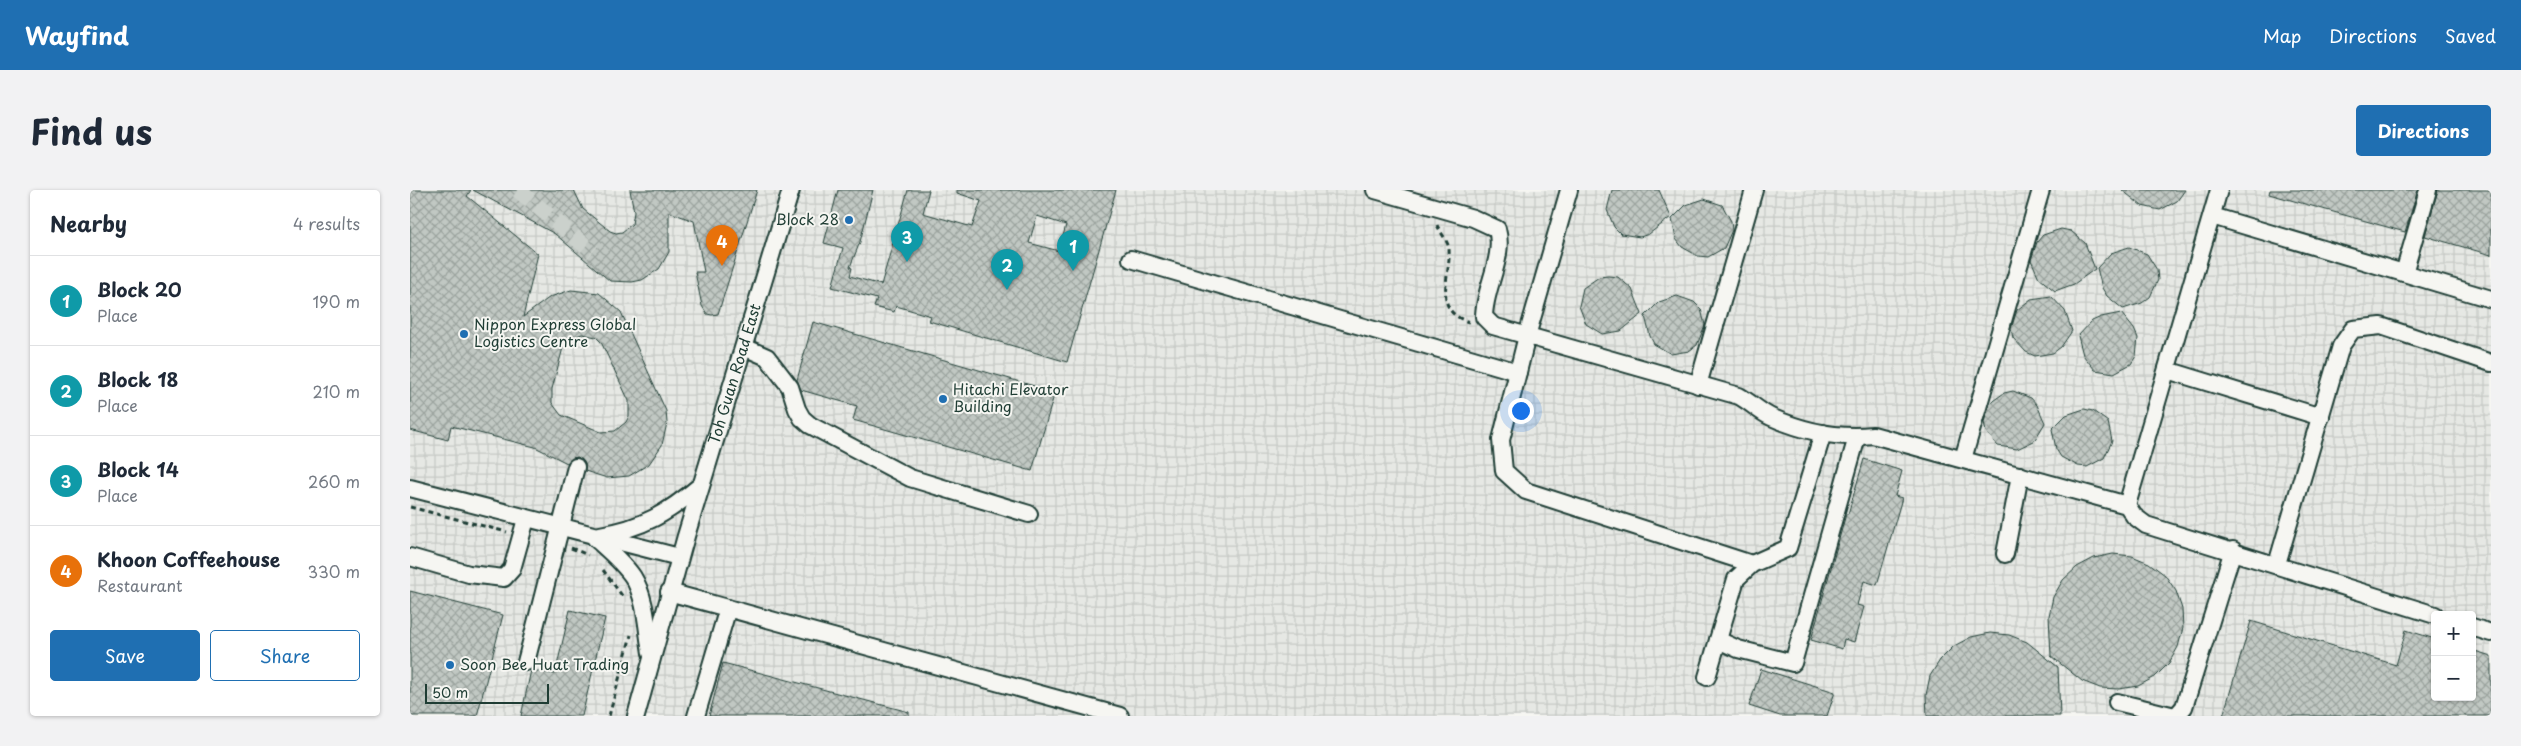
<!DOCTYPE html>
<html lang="en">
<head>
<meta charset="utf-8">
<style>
  :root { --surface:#fff; --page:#f2f2f3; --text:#1f2937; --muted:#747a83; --line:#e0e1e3; --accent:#1f6fb2 }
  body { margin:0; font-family:"Playpen Sans",sans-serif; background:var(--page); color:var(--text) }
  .controls { position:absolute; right:15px; bottom:15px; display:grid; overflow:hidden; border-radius:5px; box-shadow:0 1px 4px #0004 }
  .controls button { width:45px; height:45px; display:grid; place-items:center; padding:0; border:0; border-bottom:1px solid var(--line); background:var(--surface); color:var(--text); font:25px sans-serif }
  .scale { position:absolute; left:15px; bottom:12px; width:124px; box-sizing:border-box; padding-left:5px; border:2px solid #1f3d34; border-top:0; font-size:14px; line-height:18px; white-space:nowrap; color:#1f3d34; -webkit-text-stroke:4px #f6f6f2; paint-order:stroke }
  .you { position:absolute; left:1110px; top:220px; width:18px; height:18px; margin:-12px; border:4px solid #fff; border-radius:50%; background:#1a73e8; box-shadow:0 0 0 8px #1a73e833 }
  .badge { display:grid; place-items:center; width:32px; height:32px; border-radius:50%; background:var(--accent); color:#fff; font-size:16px; font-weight:700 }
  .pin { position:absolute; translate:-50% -41px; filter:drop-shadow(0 1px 2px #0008) }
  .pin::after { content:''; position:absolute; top:26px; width:18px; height:15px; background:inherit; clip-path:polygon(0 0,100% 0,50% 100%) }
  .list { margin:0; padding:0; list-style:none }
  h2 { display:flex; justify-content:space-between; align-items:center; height:65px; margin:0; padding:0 20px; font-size:21px }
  h2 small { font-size:16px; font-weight:400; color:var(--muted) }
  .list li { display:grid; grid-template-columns:32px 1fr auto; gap:15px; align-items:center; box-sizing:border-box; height:90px; padding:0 20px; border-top:1px solid var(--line) }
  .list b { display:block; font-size:19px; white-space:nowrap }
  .list p { margin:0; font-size:16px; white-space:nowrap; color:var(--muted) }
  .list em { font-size:16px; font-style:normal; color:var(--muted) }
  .actions { display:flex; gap:10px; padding:15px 20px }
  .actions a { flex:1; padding:11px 0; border:1px solid var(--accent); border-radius:5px; text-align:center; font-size:18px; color:var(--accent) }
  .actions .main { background:var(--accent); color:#fff }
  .map { position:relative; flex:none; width:2081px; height:526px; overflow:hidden; border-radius:5px }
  header { display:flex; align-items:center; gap:30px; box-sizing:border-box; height:70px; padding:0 25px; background:var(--accent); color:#fff }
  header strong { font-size:24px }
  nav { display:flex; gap:28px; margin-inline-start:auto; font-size:18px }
  .intro { display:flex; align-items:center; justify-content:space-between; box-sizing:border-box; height:120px; padding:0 30px }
  h1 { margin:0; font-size:35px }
  .button { padding:12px 22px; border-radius:5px; background:var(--accent); color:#fff; font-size:18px; font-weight:700 }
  main { display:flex; gap:30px; padding:0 30px }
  aside { flex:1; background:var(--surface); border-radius:5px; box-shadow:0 1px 4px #0004 }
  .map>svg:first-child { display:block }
  .industrial { fill:url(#industrial-grid); fill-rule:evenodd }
  .building { fill:url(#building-cross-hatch); stroke:#1f3d34; fill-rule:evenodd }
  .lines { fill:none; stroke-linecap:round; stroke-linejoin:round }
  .minor-tunnel { stroke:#cbd1cc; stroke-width:16; stroke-dasharray:16 8; stroke-linecap:butt }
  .minor-casing { stroke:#1f3d34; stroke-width:20 }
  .path { stroke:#1f3d34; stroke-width:3; stroke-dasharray:5 4; stroke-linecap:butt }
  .minor { stroke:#f6f6f2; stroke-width:16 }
  .poi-dot { fill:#1f6fb2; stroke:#f6f6f2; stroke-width:2 }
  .labels { text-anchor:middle; stroke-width:4; stroke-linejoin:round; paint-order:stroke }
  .poi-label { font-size:15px; fill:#1f3d34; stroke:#f6f6f2; text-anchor:start }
  .street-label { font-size:15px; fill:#1f3d34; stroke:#f6f6f2 }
</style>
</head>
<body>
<header>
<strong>Wayfind</strong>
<nav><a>Map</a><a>Directions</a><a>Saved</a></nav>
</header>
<div class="intro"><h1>Find us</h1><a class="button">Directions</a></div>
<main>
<aside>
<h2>Nearby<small>4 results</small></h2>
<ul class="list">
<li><span class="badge" style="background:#0f9aa8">1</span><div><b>Block 20</b><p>Place</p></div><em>190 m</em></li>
<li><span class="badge" style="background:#0f9aa8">2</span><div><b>Block 18</b><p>Place</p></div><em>210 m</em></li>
<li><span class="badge" style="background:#0f9aa8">3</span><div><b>Block 14</b><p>Place</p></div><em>260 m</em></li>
<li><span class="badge" style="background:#e8710a">4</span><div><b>Khoon Coffeehouse</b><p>Restaurant</p></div><em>330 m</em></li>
</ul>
<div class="actions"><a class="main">Save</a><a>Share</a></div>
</aside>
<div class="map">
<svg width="2081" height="526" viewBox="0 0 2081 526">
  <defs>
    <pattern id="industrial-grid" width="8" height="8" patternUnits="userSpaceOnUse" patternTransform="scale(1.25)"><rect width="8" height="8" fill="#e6e8e4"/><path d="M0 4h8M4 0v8" fill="none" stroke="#c5c8c4"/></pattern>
    <pattern id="building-cross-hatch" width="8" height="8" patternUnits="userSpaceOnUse" patternTransform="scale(1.25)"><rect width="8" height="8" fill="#c1c8c3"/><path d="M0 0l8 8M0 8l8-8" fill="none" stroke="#9ca49f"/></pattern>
  </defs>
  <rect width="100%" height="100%" fill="#f6f6f2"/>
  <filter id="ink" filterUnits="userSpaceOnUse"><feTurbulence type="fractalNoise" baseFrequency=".02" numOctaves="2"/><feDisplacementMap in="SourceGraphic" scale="10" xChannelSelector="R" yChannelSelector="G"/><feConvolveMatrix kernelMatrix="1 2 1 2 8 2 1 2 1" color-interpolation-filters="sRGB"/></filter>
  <g filter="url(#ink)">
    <path class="industrial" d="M0,0H2081V526H0ZM2025,425H2062V507H2025Z"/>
    <path class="building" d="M0,0H61L57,6L128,64L113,127L140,107L161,100L189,103L211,122L256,221L257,233L252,255L239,274L219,286L197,288L175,281V274L168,267L163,268L157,273L125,257L41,236L38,250L0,240ZM172,144L186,147L191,152L219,211V226L216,232L205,241L191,242L151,225L142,213V199L154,154L159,149Z
      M63,0H164L173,19L200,41L206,43L212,42L222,34L224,22L220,0H347L308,124L302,125L297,124L292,116L285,82H294L284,31L259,22V62L249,79L232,90L222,92L200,91L145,44Z
      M428,0H463L450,52L440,77L442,78L440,86L471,95L498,0H519L513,23L562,37L571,11L547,3V0H706L657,172L519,131L521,126L486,116L484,122L464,117L467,109L422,97L433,58L414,53ZM627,26L656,35L649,61L619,53Z
      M1202,0H1249L1261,27L1239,44L1230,47L1211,44L1204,37L1197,20Z
      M1712,0H1775L1767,11L1750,20L1732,16Z
      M1860,0H2008L1995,42L1859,4Z
      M2028,0H2081V65L2015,46Z
      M1294,9L1312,15L1321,31L1322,40L1314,58L1298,67L1288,66L1272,57L1266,49L1262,29L1276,15Z
      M1651,39L1661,41L1675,53L1685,79L1664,94L1645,101L1629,88L1621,70L1627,52L1633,45Z
      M1719,57L1737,64L1747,80L1748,90L1740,107L1732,113L1713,119L1697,106L1692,98L1687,78L1701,63Z
      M1198,86L1208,87L1222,99L1232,124L1211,141L1192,144L1176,134L1169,116L1173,98L1189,87Z
      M1267,106L1284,112L1291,119L1295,135L1287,155L1279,161L1261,164L1244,154L1240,146L1235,126L1249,112Z
      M1641,106L1655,121L1662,141L1651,157L1643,163L1625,166L1616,162L1603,148L1601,139L1607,120L1621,109Z
      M1711,123L1724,139L1728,148L1726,166L1721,174L1704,183L1685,180L1673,165L1668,146L1682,131L1691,127Z
      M403,132L645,202L622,281L443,230L447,216L391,200L387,190Z
      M1603,201L1621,208L1627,215L1635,233L1624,251L1607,259L1588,256L1576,242L1574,232L1580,213L1594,203Z
      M1674,219L1683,221L1698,232L1702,251L1694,268L1677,277L1668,276L1651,267L1646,259L1642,239L1656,225Z
      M1454,269L1492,281L1485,306L1492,308L1467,395L1454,391L1447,415L1454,417L1444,452L1434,449L1432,459L1401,450L1436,324H1438Z
      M1703,364L1722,366L1739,373L1755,385L1766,401L1772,419L1773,438L1768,457L1759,473L1745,487L1728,496L1709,499L1690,498L1672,491L1641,466L1639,426L1643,407L1653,390L1667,377L1684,368Z
      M0,401L93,425L67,526H0Z
      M160,420L195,428L172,526H111L121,480L145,484Z
      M1841,431L1986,475L1996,440L2025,449V507H2062V460L2081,466V526H1813Z
      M1580,443L1599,445L1617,452L1648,477L1650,526H1517L1516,505L1520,486L1530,470L1544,456L1561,447Z
      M313,473L499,522V526H299Z
      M1351,479L1425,502L1417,526H1370L1339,516Z"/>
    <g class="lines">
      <path class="minor-tunnel" d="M108,0L183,62"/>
      <defs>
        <g id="minor">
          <path d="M965,0L1063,28L1087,39C1095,68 1074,98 1074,127L1083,136L1329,206C1340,212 1350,222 1361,227C1393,241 1428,249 1463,245L1717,315L1724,326L1736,335L2025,425"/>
          <path d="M1159,0L1117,146L1091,250L1094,281L1116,301L1342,374"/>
          <path d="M1802,26L2081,109"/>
          <path d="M721,69L1108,182"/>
          <path d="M1994,83L2018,0"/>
          <path d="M334,157L357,167L380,197L387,219L392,228L400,235L500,288L619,324"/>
          <path d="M1757,180L1911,227"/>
          <path d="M1288,195L1344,0"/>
          <path d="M1553,269L1631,0"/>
          <path d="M0,298L269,367"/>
          <path d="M1717,315L1809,0"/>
          <path d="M190,345C233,338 258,323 291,295"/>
          <path d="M185,348C198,360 213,372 223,387C236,408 237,439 241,463"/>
          <path d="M1595,364L1610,285"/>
          <path d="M0,367L59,384L94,388L102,379L116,329"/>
          <path d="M1867,374L1931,156L1943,139L1971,136L2081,173"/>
          <path d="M259,402L710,526"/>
          <path d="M2062,437L2081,443"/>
          <path d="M1308,450L1328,459L1383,473L1447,247"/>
          <path d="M116,472L166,277"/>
          <path d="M1297,487L1326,389L1342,374L1378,358L1413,243"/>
          <path d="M1707,512L1765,526"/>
          <path id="s1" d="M226,526L276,346L381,0"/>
          <path d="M286,526L318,418"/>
          <path d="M1766,526L1774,517L1823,360"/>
        </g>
      </defs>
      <use href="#minor" class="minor-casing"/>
      <path class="path" d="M1027,35C1030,42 1038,51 1039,59C1041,89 1021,120 1059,132
        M0,317L97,342
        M161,358L178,365
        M193,380L213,407
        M199,526L221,445"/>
      <use href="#minor" class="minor"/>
    </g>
  </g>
  <g class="poi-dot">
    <circle cx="439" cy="30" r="5"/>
    <circle cx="54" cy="144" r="5"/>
    <circle cx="533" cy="209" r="5"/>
    <circle cx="40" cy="475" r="5"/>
  </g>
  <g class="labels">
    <g class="poi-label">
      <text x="429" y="35" text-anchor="end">Block 28</text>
      <text x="64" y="140">Nippon Express Global<tspan x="64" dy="17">Logistics Centre</tspan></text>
      <text x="543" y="205">Hitachi Elevator<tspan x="543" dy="17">Building</tspan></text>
      <text x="50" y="480">Soon Bee Huat Trading</text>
    </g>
    <g class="street-label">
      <text dy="5" stroke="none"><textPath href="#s1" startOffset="356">Toh Guan Road East</textPath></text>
    </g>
  </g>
</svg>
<div class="controls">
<button>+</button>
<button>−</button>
</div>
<div class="scale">50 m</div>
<div class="you"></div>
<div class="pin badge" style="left:663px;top:81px;background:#0f9aa8">1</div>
<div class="pin badge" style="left:597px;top:100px;background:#0f9aa8">2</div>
<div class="pin badge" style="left:497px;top:72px;background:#0f9aa8">3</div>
<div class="pin badge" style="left:312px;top:76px;background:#e8710a">4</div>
</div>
</main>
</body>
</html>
